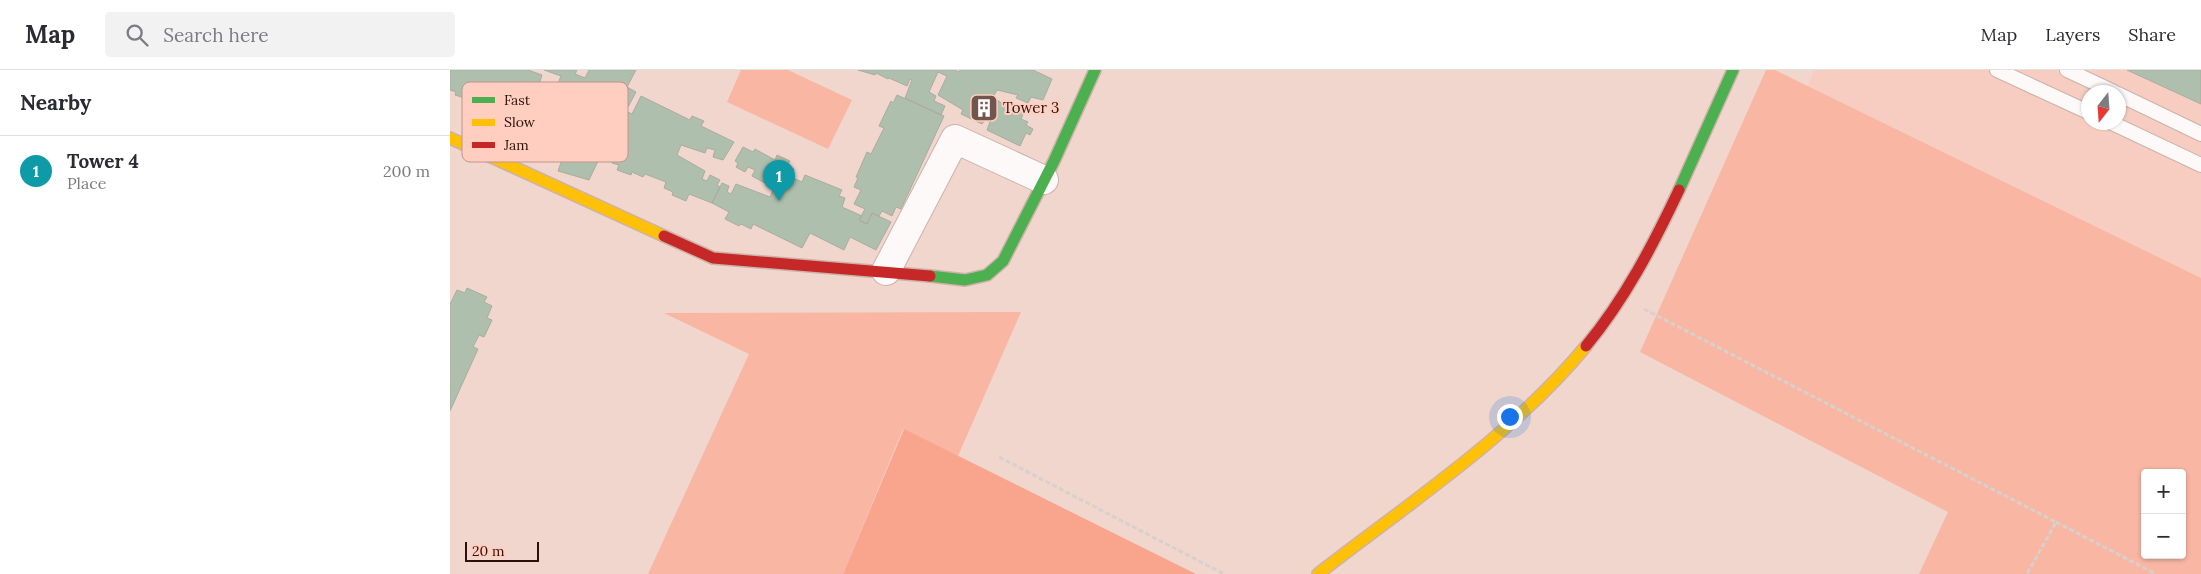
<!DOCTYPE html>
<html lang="en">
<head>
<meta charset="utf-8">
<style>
  :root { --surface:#fff; --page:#f2f2f3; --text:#2b2b33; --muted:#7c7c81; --line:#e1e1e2; --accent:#111827 }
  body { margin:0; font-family:Lora,serif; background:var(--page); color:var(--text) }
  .controls { position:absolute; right:15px; bottom:15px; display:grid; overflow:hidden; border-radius:5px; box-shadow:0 1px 4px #0004 }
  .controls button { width:45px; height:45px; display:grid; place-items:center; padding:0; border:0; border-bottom:1px solid var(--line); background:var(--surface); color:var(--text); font:25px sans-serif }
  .compass { position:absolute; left:1631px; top:15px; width:45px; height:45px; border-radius:50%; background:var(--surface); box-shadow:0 1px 4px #0004; rotate:197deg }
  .scale { position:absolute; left:15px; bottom:12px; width:74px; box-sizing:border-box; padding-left:5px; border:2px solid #2d1109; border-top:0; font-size:14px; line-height:18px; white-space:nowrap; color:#2d1109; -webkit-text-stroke:4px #ffcec0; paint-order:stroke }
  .you { position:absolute; left:1059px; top:346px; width:18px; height:18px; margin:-12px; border:4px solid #fff; border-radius:50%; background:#1a73e8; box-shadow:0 0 0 8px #1a73e833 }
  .badge { display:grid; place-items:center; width:32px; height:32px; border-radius:50%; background:var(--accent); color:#fff; font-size:16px; font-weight:700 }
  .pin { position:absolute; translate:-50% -41px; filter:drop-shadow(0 1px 2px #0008) }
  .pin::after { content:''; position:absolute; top:26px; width:18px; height:15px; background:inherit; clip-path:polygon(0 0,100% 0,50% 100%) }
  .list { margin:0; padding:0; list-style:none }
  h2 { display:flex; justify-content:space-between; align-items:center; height:65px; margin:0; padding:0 20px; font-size:21px }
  h2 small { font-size:16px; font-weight:400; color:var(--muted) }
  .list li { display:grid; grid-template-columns:32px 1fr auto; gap:15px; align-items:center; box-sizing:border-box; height:70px; padding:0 20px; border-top:1px solid var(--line) }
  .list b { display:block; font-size:19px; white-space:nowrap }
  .list p { margin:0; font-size:16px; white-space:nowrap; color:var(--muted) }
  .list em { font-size:16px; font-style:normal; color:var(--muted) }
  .icon { flex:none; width:28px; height:28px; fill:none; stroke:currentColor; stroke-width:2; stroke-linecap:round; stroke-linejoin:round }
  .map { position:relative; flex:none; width:1751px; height:504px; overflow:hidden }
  header { display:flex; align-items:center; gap:30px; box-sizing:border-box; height:70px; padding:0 25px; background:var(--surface); border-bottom:1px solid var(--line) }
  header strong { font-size:24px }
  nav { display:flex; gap:28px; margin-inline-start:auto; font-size:18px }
  .search { width:350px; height:45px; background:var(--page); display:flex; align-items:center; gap:12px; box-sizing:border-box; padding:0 18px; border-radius:5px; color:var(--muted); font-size:19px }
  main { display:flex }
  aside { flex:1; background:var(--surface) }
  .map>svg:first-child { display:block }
  .built { fill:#f6cdc0; fill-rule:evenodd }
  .green { fill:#f8b6a3; fill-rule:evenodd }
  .forest { fill:#f9a58d }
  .building { fill:#aebfad; stroke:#aaaca0 }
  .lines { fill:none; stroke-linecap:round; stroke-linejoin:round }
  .lane-casing { stroke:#cdb2aa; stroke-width:16 }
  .street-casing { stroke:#cdb2aa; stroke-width:30 }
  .fast-casing { stroke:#cdb2aa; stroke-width:14 }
  .slow-casing { stroke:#cdb2aa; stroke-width:14 }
  .jam-casing { stroke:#cdb2aa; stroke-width:14 }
  .path { stroke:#d8d0cd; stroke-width:3; stroke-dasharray:5 2.5; stroke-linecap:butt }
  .lane { stroke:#fdf9f8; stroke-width:14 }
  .street { stroke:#fdf9f8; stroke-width:28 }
  .fast { stroke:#4caf50; stroke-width:11 }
  .slow { stroke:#ffc107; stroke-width:11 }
  .jam { stroke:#c62828; stroke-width:11 }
  .labels { text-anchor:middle; stroke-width:4; stroke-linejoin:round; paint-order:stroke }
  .poi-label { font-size:15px; fill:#2d1109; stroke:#ffcec0; text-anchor:start }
  .key { fill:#ffcec0; stroke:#c09589; stroke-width:1 }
  .key-label { font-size:14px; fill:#2d1109 }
</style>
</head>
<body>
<header>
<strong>Map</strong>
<div class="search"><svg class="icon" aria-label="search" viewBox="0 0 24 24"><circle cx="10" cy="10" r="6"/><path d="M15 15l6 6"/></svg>Search here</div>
<nav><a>Map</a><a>Layers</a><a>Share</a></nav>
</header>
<main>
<aside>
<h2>Nearby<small></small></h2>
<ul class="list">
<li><span class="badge" style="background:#0f9aa8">1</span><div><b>Tower 4</b><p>Place</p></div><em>200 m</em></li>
</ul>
</aside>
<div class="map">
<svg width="1751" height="504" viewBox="0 0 1751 504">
  <rect width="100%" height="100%" fill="#f1d6ce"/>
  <path class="built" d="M1364,0H1751V208L1358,16ZM1638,22H1668V52H1638Z"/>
  <path class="green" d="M291,0H338L402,30L378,79L277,32Z
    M1316,0H1325L1751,208V504H1469L1498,442L1190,282ZM1695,403H1732V485H1695Z
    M571,242L508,386L453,359L393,504H198L299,284L214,243Z"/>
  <path class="forest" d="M454,359L746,504H393Z"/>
  <path class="building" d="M0,0H78L92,5L88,18L100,24L103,14L107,16L111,6L94,0H127L125,4L135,8L139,0H186L177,17L186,22L178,37L145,21L137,38L152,45L159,33L182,44L191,26L240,50L242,46L254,51L251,56L284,72L273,90L263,87L265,80L257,78L255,83L231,75L227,85L255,101L252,109L257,111L260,105L270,110L267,115L270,117L262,133L239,124L236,131L222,125L223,122L214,118L216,112L195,104L193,107L182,102L181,105L167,100L169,95L162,93L171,75L164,72L162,76L154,72L146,87L149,89L139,110L108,101L118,73L112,71L123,42L111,38L100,67L90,64L82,87L50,75L59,50L63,52L68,37L61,34L62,29L54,26L48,44L41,41L40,45L26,41L28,36L16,32L18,29L5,25L6,22L0,20Z
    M408,0H505L509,2L510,0H583L602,9L593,30L581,27L578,33L566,28L568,25L547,20L543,27L561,40L562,37L574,42L571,49L578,52L576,55L583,59L580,65L576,63L570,76L537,60L540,52L535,50L532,54L511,44L513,40L488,25L497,6L488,2L479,22L486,26L484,31L495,36L491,45L455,28L462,10L460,9L457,16L439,8L438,9L426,3L425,5Z
    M1677,0H1751V34Z
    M447,25L494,46L451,139L446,137L442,146L432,141L429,146L422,143L417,154L409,150L415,139L404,134L411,120L404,117L408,108L406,107L417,82L421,84L434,58L429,56L441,31L443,33Z
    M293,77L303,82L305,79L325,90L327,85L340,91L337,96L344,99L341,107L352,112L355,105L392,120L389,126L395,128L392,137L412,146L409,150L417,154L422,143L441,152L426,180L400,167L394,180L360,163L352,178L303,154L301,159L291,154L289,156L275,149L279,142L262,133L272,113L279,116L277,122L281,124L286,114L320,127L324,118L302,106L305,100L298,97L295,102L286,97L288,93L285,91Z
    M17,218L37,227L34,232L42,236L37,248L42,250L34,267L29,265L23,277L28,279L0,341V234L7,220L15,223Z"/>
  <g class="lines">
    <defs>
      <path id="lane" d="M1547,0L1638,42
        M1617,0L1664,22
        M1668,24L1751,64
        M1660,52L1751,95"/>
      <path id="street" d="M436,201L505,69L594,110"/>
      <path id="fast" d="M1229,120L1283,0
        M480,206L515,210L537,205L553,191L604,91L645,0"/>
      <path id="slow" d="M0,68L214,166
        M868,504C958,434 1064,364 1136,276"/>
      <path id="jam" d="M214,166L263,188L480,206
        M1136,276C1175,229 1203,175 1229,120"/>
    </defs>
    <use href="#lane" class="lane-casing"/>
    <use href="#street" class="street-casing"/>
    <use href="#fast" class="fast-casing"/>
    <use href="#slow" class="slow-casing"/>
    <use href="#jam" class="jam-casing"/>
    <path class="path" d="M1194,239L1606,452L1577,504
      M549,387L774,504
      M1606,452L1706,504"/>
    <use href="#lane" class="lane"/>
    <use href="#street" class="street"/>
    <use href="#fast" class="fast"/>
    <use href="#slow" class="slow"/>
    <use href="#jam" class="jam"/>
  </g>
  <defs>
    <symbol id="building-square" viewBox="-11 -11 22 22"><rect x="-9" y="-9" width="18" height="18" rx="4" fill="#72564e" stroke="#ffcec0"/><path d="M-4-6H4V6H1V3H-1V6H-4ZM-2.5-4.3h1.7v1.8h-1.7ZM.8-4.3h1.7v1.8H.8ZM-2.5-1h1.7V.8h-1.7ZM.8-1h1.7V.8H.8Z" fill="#fff"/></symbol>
  </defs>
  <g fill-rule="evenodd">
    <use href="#building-square" x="518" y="22" width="32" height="32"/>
  </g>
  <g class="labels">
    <g class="poi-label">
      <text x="553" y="43">Tower 3</text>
    </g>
  </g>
  <rect x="12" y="12" width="166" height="80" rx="8" class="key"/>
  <rect x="22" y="27" width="23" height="6" fill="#4caf50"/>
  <rect x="22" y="49" width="23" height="7" fill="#ffc107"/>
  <rect x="22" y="72" width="23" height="6" fill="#c62828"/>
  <g class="key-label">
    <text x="54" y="35">Fast</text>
    <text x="54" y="57">Slow</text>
    <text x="54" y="80">Jam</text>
  </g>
</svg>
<div class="controls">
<button>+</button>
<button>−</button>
</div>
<svg class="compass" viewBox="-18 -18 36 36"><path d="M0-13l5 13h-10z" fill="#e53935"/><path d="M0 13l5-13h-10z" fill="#7c7c81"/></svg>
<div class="scale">20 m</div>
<div class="you"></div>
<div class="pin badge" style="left:329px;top:131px;background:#0f9aa8">1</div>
</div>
</main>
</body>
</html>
